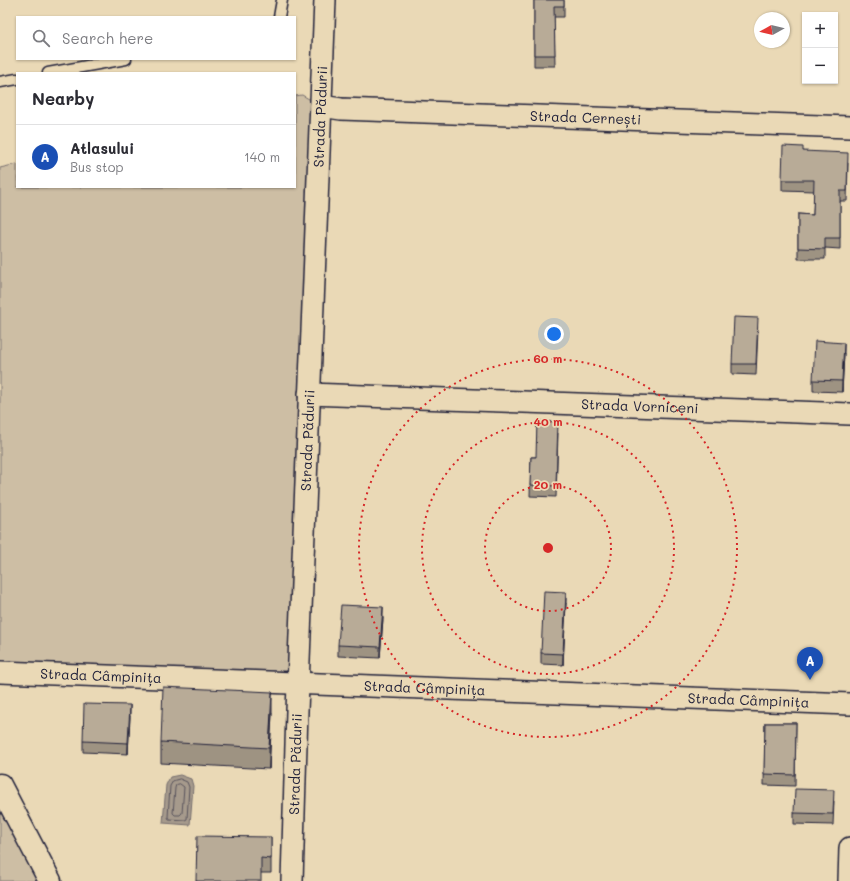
<!DOCTYPE html>
<html lang="en">
<head>
<meta charset="utf-8">
<style>
  :root { --surface:#fff; --page:#f7f7f7; --text:#2b2b33; --muted:#7c7c81; --line:#e1e1e2; --accent:#ea580c }
  body { margin:0; font-family:Mali,sans-serif; background:var(--page); color:var(--text) }
  .controls { position:absolute; right:12px; top:12px; display:grid; overflow:hidden; border-radius:0px; box-shadow:0 1px 3px #0004 }
  .controls button { width:36px; height:36px; display:grid; place-items:center; padding:0; border:0; border-bottom:1px solid var(--line); background:var(--surface); color:var(--text); font:20px sans-serif }
  .compass { position:absolute; left:754px; top:12px; width:36px; height:36px; border-radius:50%; background:var(--surface); box-shadow:0 1px 3px #0004; rotate:262deg }
  .you { position:absolute; left:554px; top:334px; width:14px; height:14px; margin:-10px; border:3px solid #fff; border-radius:50%; background:#1a73e8; box-shadow:0 0 0 6px #1a73e833 }
  .badge { display:grid; place-items:center; width:26px; height:26px; border-radius:50%; background:var(--accent); color:#fff; font-size:13px; font-weight:700 }
  .pin { position:absolute; translate:-50% -33px; filter:drop-shadow(0 1px 2px #0008) }
  .pin::after { content:''; position:absolute; top:21px; width:14px; height:12px; background:inherit; clip-path:polygon(0 0,100% 0,50% 100%) }
  .list { margin:0; padding:0; list-style:none }
  h2 { display:flex; justify-content:space-between; align-items:center; height:52px; margin:0; padding:0 16px; font-size:17px }
  h2 small { font-size:13px; font-weight:400; color:var(--muted) }
  .list li { display:grid; grid-template-columns:26px 1fr auto; gap:12px; align-items:center; box-sizing:border-box; height:64px; padding:0 16px; border-top:1px solid var(--line) }
  .list b { display:block; font-size:15px; white-space:nowrap }
  .list p { margin:0; font-size:13px; white-space:nowrap; color:var(--muted) }
  .list em { font-size:13px; font-style:normal; color:var(--muted) }
  .icon { flex:none; width:22px; height:22px; fill:none; stroke:currentColor; stroke-width:2; stroke-linecap:round; stroke-linejoin:round }
  .map { position:relative; flex:none; width:850px; height:881px; overflow:hidden }
  .search { position:absolute; background:var(--surface); box-shadow:0 1px 3px #0004; left:16px; top:16px; width:280px; height:44px; display:flex; align-items:center; gap:10px; box-sizing:border-box; padding:0 14px; border-radius:0px; color:var(--muted); font-size:15px }
  .panel { position:absolute; background:var(--surface); box-shadow:0 1px 3px #0004; left:16px; top:72px; width:280px; height:116px; border-radius:0px }
  .map>svg:first-child { display:block }
  .green { fill:#cdbea4; stroke:#787070 }
  .water { fill:#a69a8c; stroke:#716a6c }
  .lines { fill:none; stroke-linecap:round; stroke-linejoin:round }
  .shore { stroke:#57525b; stroke-width:1 }
  .service-casing { stroke:#22223b; stroke-width:13 }
  .minor-casing { stroke:#22223b; stroke-width:24 }
  .tertiary-casing { stroke:#22223b; stroke-width:25 }
  .service { stroke:#ead9b6; stroke-width:10 }
  .minor { stroke:#ead9b6; stroke-width:21 }
  .tertiary { stroke:#ead9b6; stroke-width:22 }
  .wall { fill:#9e9382; stroke:#22223b }
  .shaded-wall { fill:#81786a; stroke:#22223b }
  .building { fill:#b8ab97; stroke:#22223b }
  .ring { fill:none; stroke:#d62828; stroke-width:2; stroke-dasharray:2 4 }
  .labels { text-anchor:middle; stroke-width:3.5; stroke-linejoin:round; paint-order:stroke }
  .street-label { font-size:14px; fill:#22223b; stroke:#ead9b6 }
  .centre { fill:#d62828; stroke:#ead9b6; stroke-width:2 }
  .ring-label { font-size:12px; text-anchor:middle; font-weight:bold; fill:#d62828; stroke:#ead9b6; stroke-width:3.5; stroke-linejoin:round; paint-order:stroke }
</style>
</head>
<body>
<div class="map">
<svg width="850" height="881" viewBox="0 0 850 881">
  <rect width="100%" height="100%" fill="#ead9b6"/>
  <filter id="ink" filterUnits="userSpaceOnUse"><feTurbulence type="fractalNoise" baseFrequency=".025" numOctaves="2"/><feDisplacementMap in="SourceGraphic" scale="8" xChannelSelector="R" yChannelSelector="G"/><feConvolveMatrix kernelMatrix="1 2 1 2 8 2 1 2 1" color-interpolation-filters="sRGB"/></filter>
  <g filter="url(#ink)">
    <path class="green" d="M302,95L321,106L298,683L0,672V168L17,164V187H295V96Z
      M0,785L50,881H0Z"/>
    <path class="water" d="M180,775L191,779L193,786L190,825L163,823L166,785L170,777Z"/>
    <g class="lines">
      <path class="shore" d="M180,779L187,782L189,787L187,819L185,820L169,819L168,817L170,786L173,781Z
        M180,784L184,787L182,813L180,815H175L173,813L175,788L176,785Z"/>
      <defs>
        <path id="service" d="M279,17L282,0
          M48,73L126,59
          M0,82L17,79"/>
        <g id="minor">
          <path id="s1" d="M321,106L341,109L850,127"/>
          <path id="s2" d="M309,394L850,414"/>
          <path id="s3" d="M0,672L850,704"/>
          <path id="s4" d="M292,881L297,711L325,0"/>
          <path d="M849,881L850,848"/>
        </g>
        <path id="tertiary" d="M0,785L50,881"/>
      </defs>
      <use href="#service" class="service-casing"/>
      <use href="#minor" class="minor-casing"/>
      <use href="#tertiary" class="tertiary-casing"/>
      <use href="#service" class="service"/>
      <use href="#minor" class="minor"/>
      <use href="#tertiary" class="tertiary"/>
    </g>
    <path class="wall" d="M534,0H564V17H554L555,66H534Z
      M803,151L848,163L847,201H840V249L825,248V259H798V214L813,215L814,191L782,190V180Z
      M758,329L756,375L732,374V364Z
      M844,353L842,392L813,391V380Z
      M558,433L556,497L530,496L531,457H536Z
      M566,603L563,665L541,664V653Z
      M383,618L380,658L338,656V645Z
      M272,713L269,769L161,763V742Z
      M130,716L128,754L83,752V741Z
      M765,723H796L795,786L764,785Z
      M834,801L833,825L794,824V813Z
      M271,837V873H261L196,881Z"/>
    <path class="shaded-wall" d="M844,343V353L842,392V381Z
      M566,592V603L563,665V654Z
      M383,607V618L380,658V647Z
      M272,692V713L269,769V748Z
      M130,705V716L128,754V743Z"/>
    <path class="building" d="M534,0H564V6H554L555,55H534Z
      M783,146L803,147V151L848,153L847,191H840V238H825V249L798,248V214L813,215L814,180H782Z
      M734,317L758,318L756,364H732Z
      M815,341L844,343L842,381L813,380Z
      M537,421L558,422L556,486L530,485L531,457H536Z
      M544,591L566,592L563,654L541,653Z
      M341,605L383,607L380,647L338,645Z
      M163,687L272,692L269,748L161,742Z
      M84,704L130,705L128,743L83,741Z
      M765,723H796L795,775L764,774Z
      M795,789L834,790L833,814L794,813Z
      M197,836L271,837V859L261,858V881H196Z"/>
  </g>
  <g class="ring">
    <circle cx="548" cy="548" r="63"/>
    <circle cx="548" cy="548" r="126"/>
    <circle cx="548" cy="548" r="189"/>
  </g>
  <g class="labels">
    <g class="street-label">
      <text dy="5" stroke="none"><textPath href="#s4" startOffset="765">Strada Pădurii</textPath></text>
      <text dy="5" stroke="none"><textPath href="#s1" startOffset="265">Strada Cernești</textPath></text>
      <text dy="5" stroke="none"><textPath href="#s2" startOffset="331">Strada Vorniceni</textPath></text>
      <text dy="5" stroke="none"><textPath href="#s4" startOffset="441">Strada Pădurii</textPath></text>
      <text dy="5" stroke="none"><textPath href="#s3" startOffset="101">Strada Câmpinița</textPath></text>
      <text dy="5" stroke="none"><textPath href="#s3" startOffset="425">Strada Câmpinița</textPath></text>
      <text dy="5" stroke="none"><textPath href="#s3" startOffset="749">Strada Câmpinița</textPath></text>
      <text dy="5" stroke="none"><textPath href="#s4" startOffset="117">Strada Pădurii</textPath></text>
    </g>
  </g>
  <circle cx="548" cy="548" r="6" class="centre"/>
  <g class="ring-label">
    <text x="548" y="363">60 m</text>
    <text x="548" y="426">40 m</text>
    <text x="548" y="489">20 m</text>
  </g>
</svg>
<div class="controls">
<button>+</button>
<button>−</button>
</div>
<svg class="compass" viewBox="-18 -18 36 36"><path d="M0-13l5 13h-10z" fill="#e53935"/><path d="M0 13l5-13h-10z" fill="#7c7c81"/></svg>
<div class="you"></div>
<div class="pin badge" style="left:810px;top:680px;background:#1a4fb4">A</div>
<div class="search"><svg class="icon" aria-label="search" viewBox="0 0 24 24"><circle cx="10" cy="10" r="6"/><path d="M15 15l6 6"/></svg>Search here</div>
<section class="panel">
<h2>Nearby<small></small></h2>
<ul class="list">
<li><span class="badge" style="background:#1a4fb4">A</span><div><b>Atlasului</b><p>Bus stop</p></div><em>140 m</em></li>
</ul>
</section>
</div>
</body>
</html>
